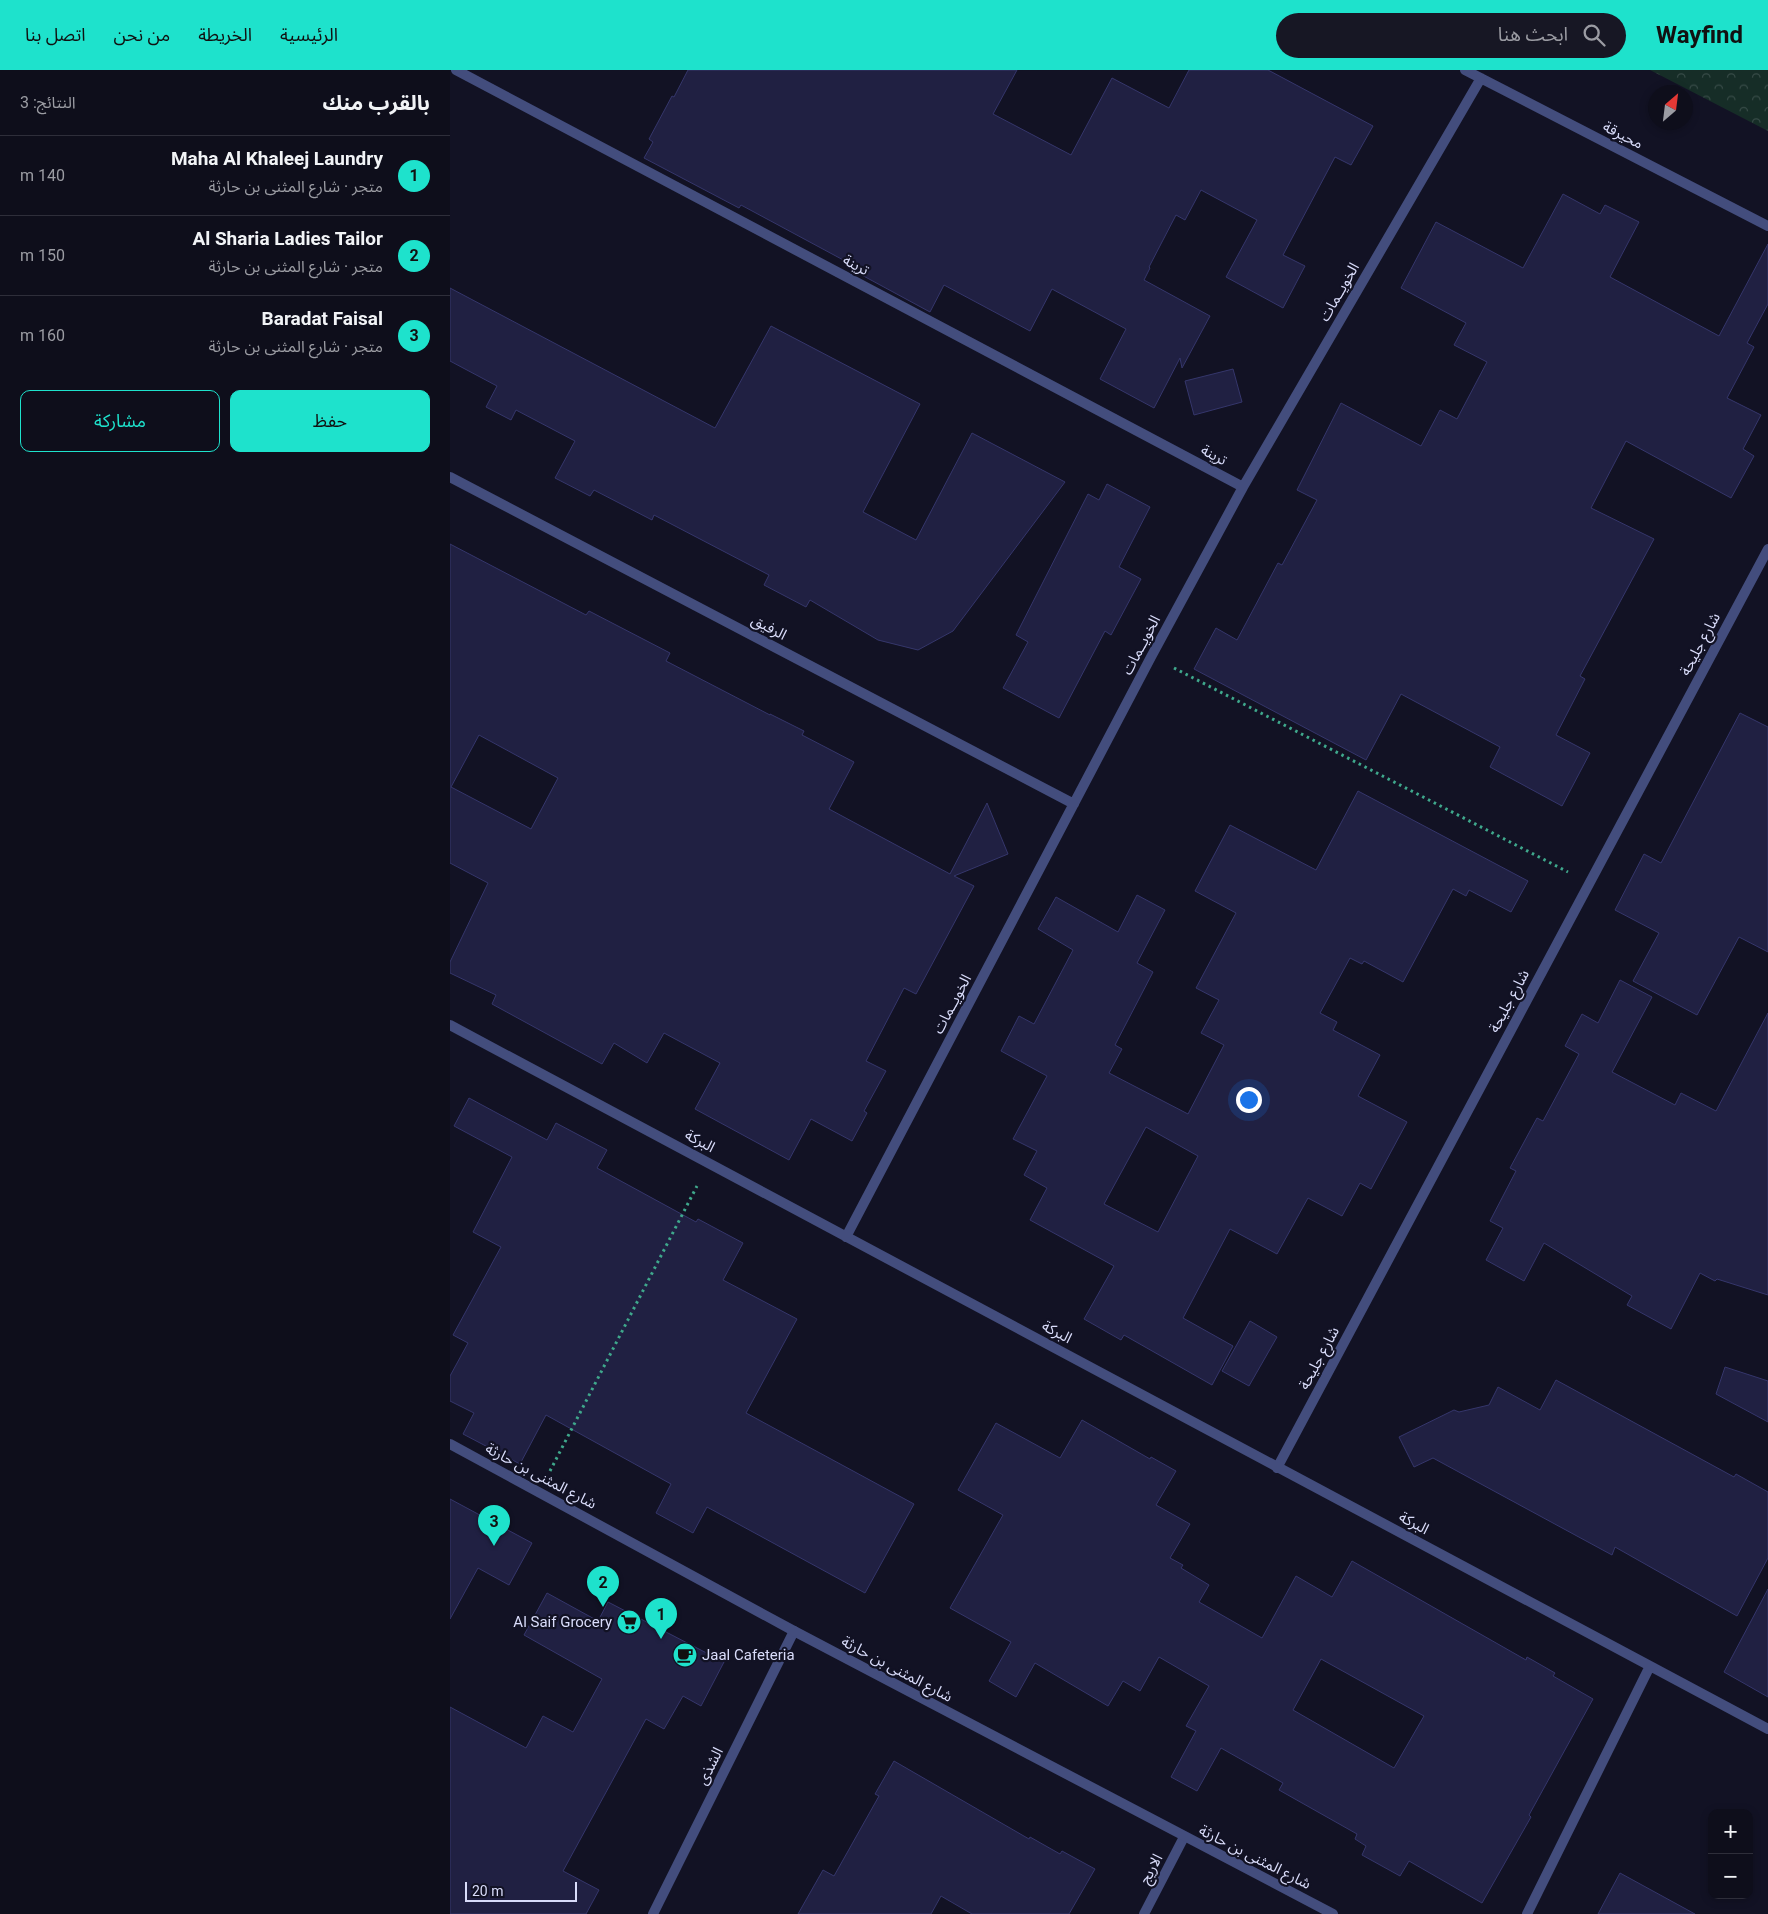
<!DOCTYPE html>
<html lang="ar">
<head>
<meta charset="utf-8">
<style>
  :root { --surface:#0e0e1b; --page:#171724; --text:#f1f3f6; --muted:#9b9ca3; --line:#2e2e3a; --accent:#1ee2cc }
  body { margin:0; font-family:Roboto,"Noto Sans Arabic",sans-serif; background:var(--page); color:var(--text); direction:rtl }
  .controls { position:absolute; right:15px; bottom:15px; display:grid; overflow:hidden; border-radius:10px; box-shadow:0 2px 8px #0003 }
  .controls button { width:45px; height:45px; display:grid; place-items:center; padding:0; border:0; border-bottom:1px solid var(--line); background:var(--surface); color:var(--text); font:25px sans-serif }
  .compass { position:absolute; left:1198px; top:15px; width:45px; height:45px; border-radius:50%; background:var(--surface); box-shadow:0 2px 8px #0003; rotate:28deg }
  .scale { position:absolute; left:15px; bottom:12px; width:112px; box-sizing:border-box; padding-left:5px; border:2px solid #d9dcfa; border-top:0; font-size:14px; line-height:18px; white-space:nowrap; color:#d9dcfa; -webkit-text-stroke:4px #121224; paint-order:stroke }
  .you { position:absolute; left:798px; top:1029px; width:18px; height:18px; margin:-12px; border:4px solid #fff; border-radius:50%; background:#1a73e8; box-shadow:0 0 0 8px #1a73e833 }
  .badge { display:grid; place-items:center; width:32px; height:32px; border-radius:50%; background:var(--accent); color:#111; font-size:16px; font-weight:700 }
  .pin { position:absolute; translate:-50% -41px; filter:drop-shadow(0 1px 2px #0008) }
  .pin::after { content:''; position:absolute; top:26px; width:18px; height:15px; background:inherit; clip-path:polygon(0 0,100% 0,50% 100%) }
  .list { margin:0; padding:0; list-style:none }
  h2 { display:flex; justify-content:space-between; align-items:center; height:65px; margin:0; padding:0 20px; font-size:21px }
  h2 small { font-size:16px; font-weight:400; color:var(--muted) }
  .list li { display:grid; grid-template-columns:32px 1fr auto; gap:15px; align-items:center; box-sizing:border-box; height:80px; padding:0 20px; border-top:1px solid var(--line) }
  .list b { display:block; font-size:19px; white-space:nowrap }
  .list p { margin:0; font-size:16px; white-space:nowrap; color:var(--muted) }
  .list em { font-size:16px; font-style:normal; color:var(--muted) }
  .actions { display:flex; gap:10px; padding:15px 20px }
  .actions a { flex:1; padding:11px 0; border:1px solid var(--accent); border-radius:10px; text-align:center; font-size:18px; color:var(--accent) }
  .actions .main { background:var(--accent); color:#111 }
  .icon { flex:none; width:28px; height:28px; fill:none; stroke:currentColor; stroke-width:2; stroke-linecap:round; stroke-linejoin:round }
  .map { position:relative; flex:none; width:1318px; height:1844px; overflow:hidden; direction:ltr }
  header { display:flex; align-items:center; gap:30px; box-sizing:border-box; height:70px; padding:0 25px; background:var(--accent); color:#111 }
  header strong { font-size:24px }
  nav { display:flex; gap:28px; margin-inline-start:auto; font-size:18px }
  .search { width:350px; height:45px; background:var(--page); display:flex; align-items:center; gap:12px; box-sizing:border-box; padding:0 18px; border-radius:28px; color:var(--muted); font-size:19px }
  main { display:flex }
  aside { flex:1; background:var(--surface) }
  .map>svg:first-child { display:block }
  .park { fill:url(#park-crowns) }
  .building { fill:#202042; stroke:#35366b; fill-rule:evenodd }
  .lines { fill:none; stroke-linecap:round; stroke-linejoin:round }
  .path { stroke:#3fa88c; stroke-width:3; stroke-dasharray:2.5 4; stroke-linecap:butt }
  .minor { stroke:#434d7d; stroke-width:10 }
  .tertiary { stroke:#434d7d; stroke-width:10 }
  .labels { text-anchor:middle; stroke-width:4.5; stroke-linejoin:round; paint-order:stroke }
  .street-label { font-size:15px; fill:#d9dcfa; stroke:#121224 }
  .poi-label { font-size:15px; fill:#d9dcfa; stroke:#121224; text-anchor:end }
</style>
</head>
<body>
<header>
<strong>Wayfind</strong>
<div class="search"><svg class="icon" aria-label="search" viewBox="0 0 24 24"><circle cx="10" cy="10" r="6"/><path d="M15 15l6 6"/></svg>ابحث هنا</div>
<nav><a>الرئيسية</a><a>الخريطة</a><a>من نحن</a><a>اتصل بنا</a></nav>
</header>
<main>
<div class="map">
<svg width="1318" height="1844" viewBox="0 0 1318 1844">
  <defs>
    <pattern id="park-crowns" width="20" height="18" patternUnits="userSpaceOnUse" patternTransform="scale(1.25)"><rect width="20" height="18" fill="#162d27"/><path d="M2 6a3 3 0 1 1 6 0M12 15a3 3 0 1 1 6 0" fill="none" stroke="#374b47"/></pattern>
  </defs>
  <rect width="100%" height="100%" fill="#121224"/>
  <path class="park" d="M1200,0H1318V61Z"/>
  <path class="building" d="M238,0H567L543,44L621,85L662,8L719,38L739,0H818L923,56L901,95L885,87L833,185L855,196L833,238L776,207L807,150L751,120L735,150L726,145L699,197L700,198L694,210L760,246L732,298L730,288L704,338L650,309L676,259L602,219L580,261L494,215L480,242L408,203L410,199L291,135L289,138L194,88L203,72L199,69L222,26L224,27Z
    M1113,124L1150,144L1155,135L1189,152L1160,207L1269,266L1318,174V234L1297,273L1304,277L1277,328L1311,345L1293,379L1304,386L1281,428L1176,371L1141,438L1204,469L1130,606L1135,609L1106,665L1140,683L1112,736L1040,697L1050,677L951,624L916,690L744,599L766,558L787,570L828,493L832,495L867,430L847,420L891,333L971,376L990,340L1007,349L1037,292L1004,275L1016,253L951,218L986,152L1073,198Z
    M0,218L265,358L321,256L470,334L413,442L466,470L522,363L615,412L503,561L468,580L428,570L360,530L356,537L314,515L319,505L204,445L202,450L144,420L140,426L105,408L125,371L66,340L61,350L36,337L47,316L0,291Z
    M783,299L792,332L744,345L735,311Z
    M657,414L700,437L669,497L691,509L661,565L655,561L609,648L553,618L578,572L566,565L638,424L649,430Z
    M0,474L136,545L139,541L220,583L216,591L320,645V644L354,661L352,665L404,692L379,739L500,804L537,733L558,784L504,806L524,816L466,924L454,918L416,991L436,1001L414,1041L417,1043L402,1071L361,1049L339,1090L245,1039L270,993L214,963L197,993L164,973L152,994L42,934L46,925L0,903V892L38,813L0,793ZM29,665L108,708L81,759L1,717Z
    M1290,643L1318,657V882L1289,867L1247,945L1183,911L1209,863L1165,840L1194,784L1211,793Z
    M908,721L1078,811L1061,842L1019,820L1016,826L1003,819L953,912L914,891L912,894L900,888L870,943L887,952L883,960L930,985L908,1026L957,1052L921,1119L910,1113L892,1146L858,1128L827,1184L780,1159L733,1248L783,1276L762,1315L674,1265L671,1270L634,1249L664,1196L580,1150L597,1118L574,1105L587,1081L563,1069L597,1006L551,981L569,946L584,954L623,880L588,859L606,827L668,862L687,825L715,840L687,893L703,902L665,975L672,979L659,1003L738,1044L774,975L751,963L769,930L746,918L786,843L745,821L780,755L866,800ZM696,1057L748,1086L708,1162L654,1134Z
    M1170,910L1202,927L1162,1002L1225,1035L1231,1023L1266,1041L1318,943V1225L1267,1209L1265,1211L1250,1203L1221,1259L1177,1235L1182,1226L1094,1173L1074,1211L1036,1190L1053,1158L1040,1151L1066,1101L1060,1098L1087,1048L1093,1051L1129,984L1115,976L1132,944L1148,953Z
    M19,1028L97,1070L106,1053L157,1080L147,1098L246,1152L248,1149L293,1173L273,1210L347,1249L296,1343L464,1434L415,1523L257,1437L243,1463L206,1443L221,1414L96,1345L70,1394L13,1364L24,1343L0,1331V1306L18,1273L3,1265L51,1177L23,1162L62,1087L4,1056Z
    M800,1251L827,1267L799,1316L772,1301Z
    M1275,1297L1318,1311V1352L1266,1324Z
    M1106,1310L1284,1407L1286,1404L1318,1422V1488L1287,1546L1165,1477L1162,1485L983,1388L964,1397L949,1367L1004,1340L1009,1342L1039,1335L1048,1317L1090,1340Z
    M632,1350L700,1389L701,1387L726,1401L706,1435L740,1454L720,1488L733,1495L731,1498L759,1515L749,1532L812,1568L846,1506L882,1527L902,1491L1076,1590L1077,1587L1105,1603L1103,1606L1143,1629L1079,1745L1081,1747L1032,1833L959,1791L950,1806L912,1785L916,1776L905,1769L907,1764L829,1720L833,1713L771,1678L747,1721L721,1707L746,1661L736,1656L759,1616L709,1587L690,1621L673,1611L658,1636L585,1593L566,1627L539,1611L561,1572L500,1538L553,1445L508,1420L546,1353L610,1388ZM871,1589L974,1646L944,1698L843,1640Z
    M0,1429L82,1473L59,1515L28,1498L0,1549Z
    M1318,1519V1627L1274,1602Z
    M97,1523L148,1551L158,1532L274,1592L251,1636L233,1626L214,1659L196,1649L113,1801L149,1820L136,1844H0V1637L76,1678L93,1646L123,1662L152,1609L74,1565Z
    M444,1691L579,1769L580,1767L610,1784L612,1781L645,1799L619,1844H522L491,1826L481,1844H348L373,1800L384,1806L429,1726L425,1724Z
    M1170,1803L1245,1844H1148Z"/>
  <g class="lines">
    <path class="path" d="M724,598L1118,802
      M100,1401L247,1116"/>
    <path class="minor" d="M6,0L793,417
      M1015,0L1318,156
      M0,407L624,734
      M0,955L1318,1659
      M396,1167L701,587L793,417L1031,8
      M827,1398L1318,479
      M203,1844L344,1561
      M694,1844L734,1767
      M1077,1844L1200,1596"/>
    <path class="tertiary" d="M0,1374L344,1561L883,1844"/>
  </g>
  <defs>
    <symbol id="supermarket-disc" viewBox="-11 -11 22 22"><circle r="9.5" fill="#1ee2cc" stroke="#121224"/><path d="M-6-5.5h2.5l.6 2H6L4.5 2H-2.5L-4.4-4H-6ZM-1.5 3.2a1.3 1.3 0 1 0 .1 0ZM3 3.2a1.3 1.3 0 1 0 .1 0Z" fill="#111"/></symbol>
    <symbol id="cafe-disc" viewBox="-11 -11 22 22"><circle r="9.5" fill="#1ee2cc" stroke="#121224"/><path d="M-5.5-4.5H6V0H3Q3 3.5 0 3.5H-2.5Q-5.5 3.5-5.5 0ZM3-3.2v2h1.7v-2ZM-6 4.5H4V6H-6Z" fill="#111"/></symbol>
  </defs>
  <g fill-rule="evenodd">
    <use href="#supermarket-disc" x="165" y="1538" width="28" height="28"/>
    <use href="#cafe-disc" x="221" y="1571" width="28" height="28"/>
  </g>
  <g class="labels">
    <g class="street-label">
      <text transform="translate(1173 65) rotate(27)" y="5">محيرقة</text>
      <text transform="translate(406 195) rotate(28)" y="5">ترينة</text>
      <text transform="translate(889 222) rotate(-60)" y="5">الخويــمات</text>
      <text transform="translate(764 385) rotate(28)" y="5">ترينة</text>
      <text transform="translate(319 557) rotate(28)" y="5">الرفيق</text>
      <text transform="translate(1250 574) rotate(-62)" y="5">شارع جليحة</text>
      <text transform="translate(691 575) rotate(-62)" y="5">الخويــمات</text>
      <text transform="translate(1059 931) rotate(-62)" y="5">شارع جليحة</text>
      <text transform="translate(502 934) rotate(-62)" y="5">الخويــمات</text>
      <text transform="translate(250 1071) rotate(28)" y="5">البركة</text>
      <text transform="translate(607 1262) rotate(28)" y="5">البركة</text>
      <text transform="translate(869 1288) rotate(-62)" y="5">شارع جليحة</text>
      <text transform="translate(91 1406) rotate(28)" y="5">شارع المثنى بن حارثة</text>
      <text transform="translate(964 1453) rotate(28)" y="5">البركة</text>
      <text transform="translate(447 1599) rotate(28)" y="5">شارع المثنى بن حارثة</text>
      <text transform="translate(260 1696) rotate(-63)" y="5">الشذى</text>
      <text transform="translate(805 1787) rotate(27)" y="5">شارع المثنى بن حارثة</text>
      <text transform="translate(701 1799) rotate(-62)" y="5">الاريج</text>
    </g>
    <g class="poi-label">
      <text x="162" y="1557">Al Saif Grocery</text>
      <text x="252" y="1590" text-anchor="start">Jaal Cafeteria</text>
    </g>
  </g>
</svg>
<div class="controls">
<button>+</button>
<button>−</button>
</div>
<svg class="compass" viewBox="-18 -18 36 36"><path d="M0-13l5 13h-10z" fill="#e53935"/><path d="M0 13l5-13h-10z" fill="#9b9ca3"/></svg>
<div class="scale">20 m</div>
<div class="you"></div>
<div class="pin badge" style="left:211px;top:1569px">1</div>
<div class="pin badge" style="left:153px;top:1537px">2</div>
<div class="pin badge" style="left:44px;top:1476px">3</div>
</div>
<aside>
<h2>بالقرب منك<small>النتائج: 3</small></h2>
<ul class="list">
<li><span class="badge">1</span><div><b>Maha Al Khaleej Laundry</b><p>متجر · شارع المثنى بن حارثة</p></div><em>140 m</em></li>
<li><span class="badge">2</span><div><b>Al Sharia Ladies Tailor</b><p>متجر · شارع المثنى بن حارثة</p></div><em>150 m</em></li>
<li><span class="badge">3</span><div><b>Baradat Faisal</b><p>متجر · شارع المثنى بن حارثة</p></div><em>160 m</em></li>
</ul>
<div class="actions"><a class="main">حفظ</a><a>مشاركة</a></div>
</aside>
</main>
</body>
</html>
